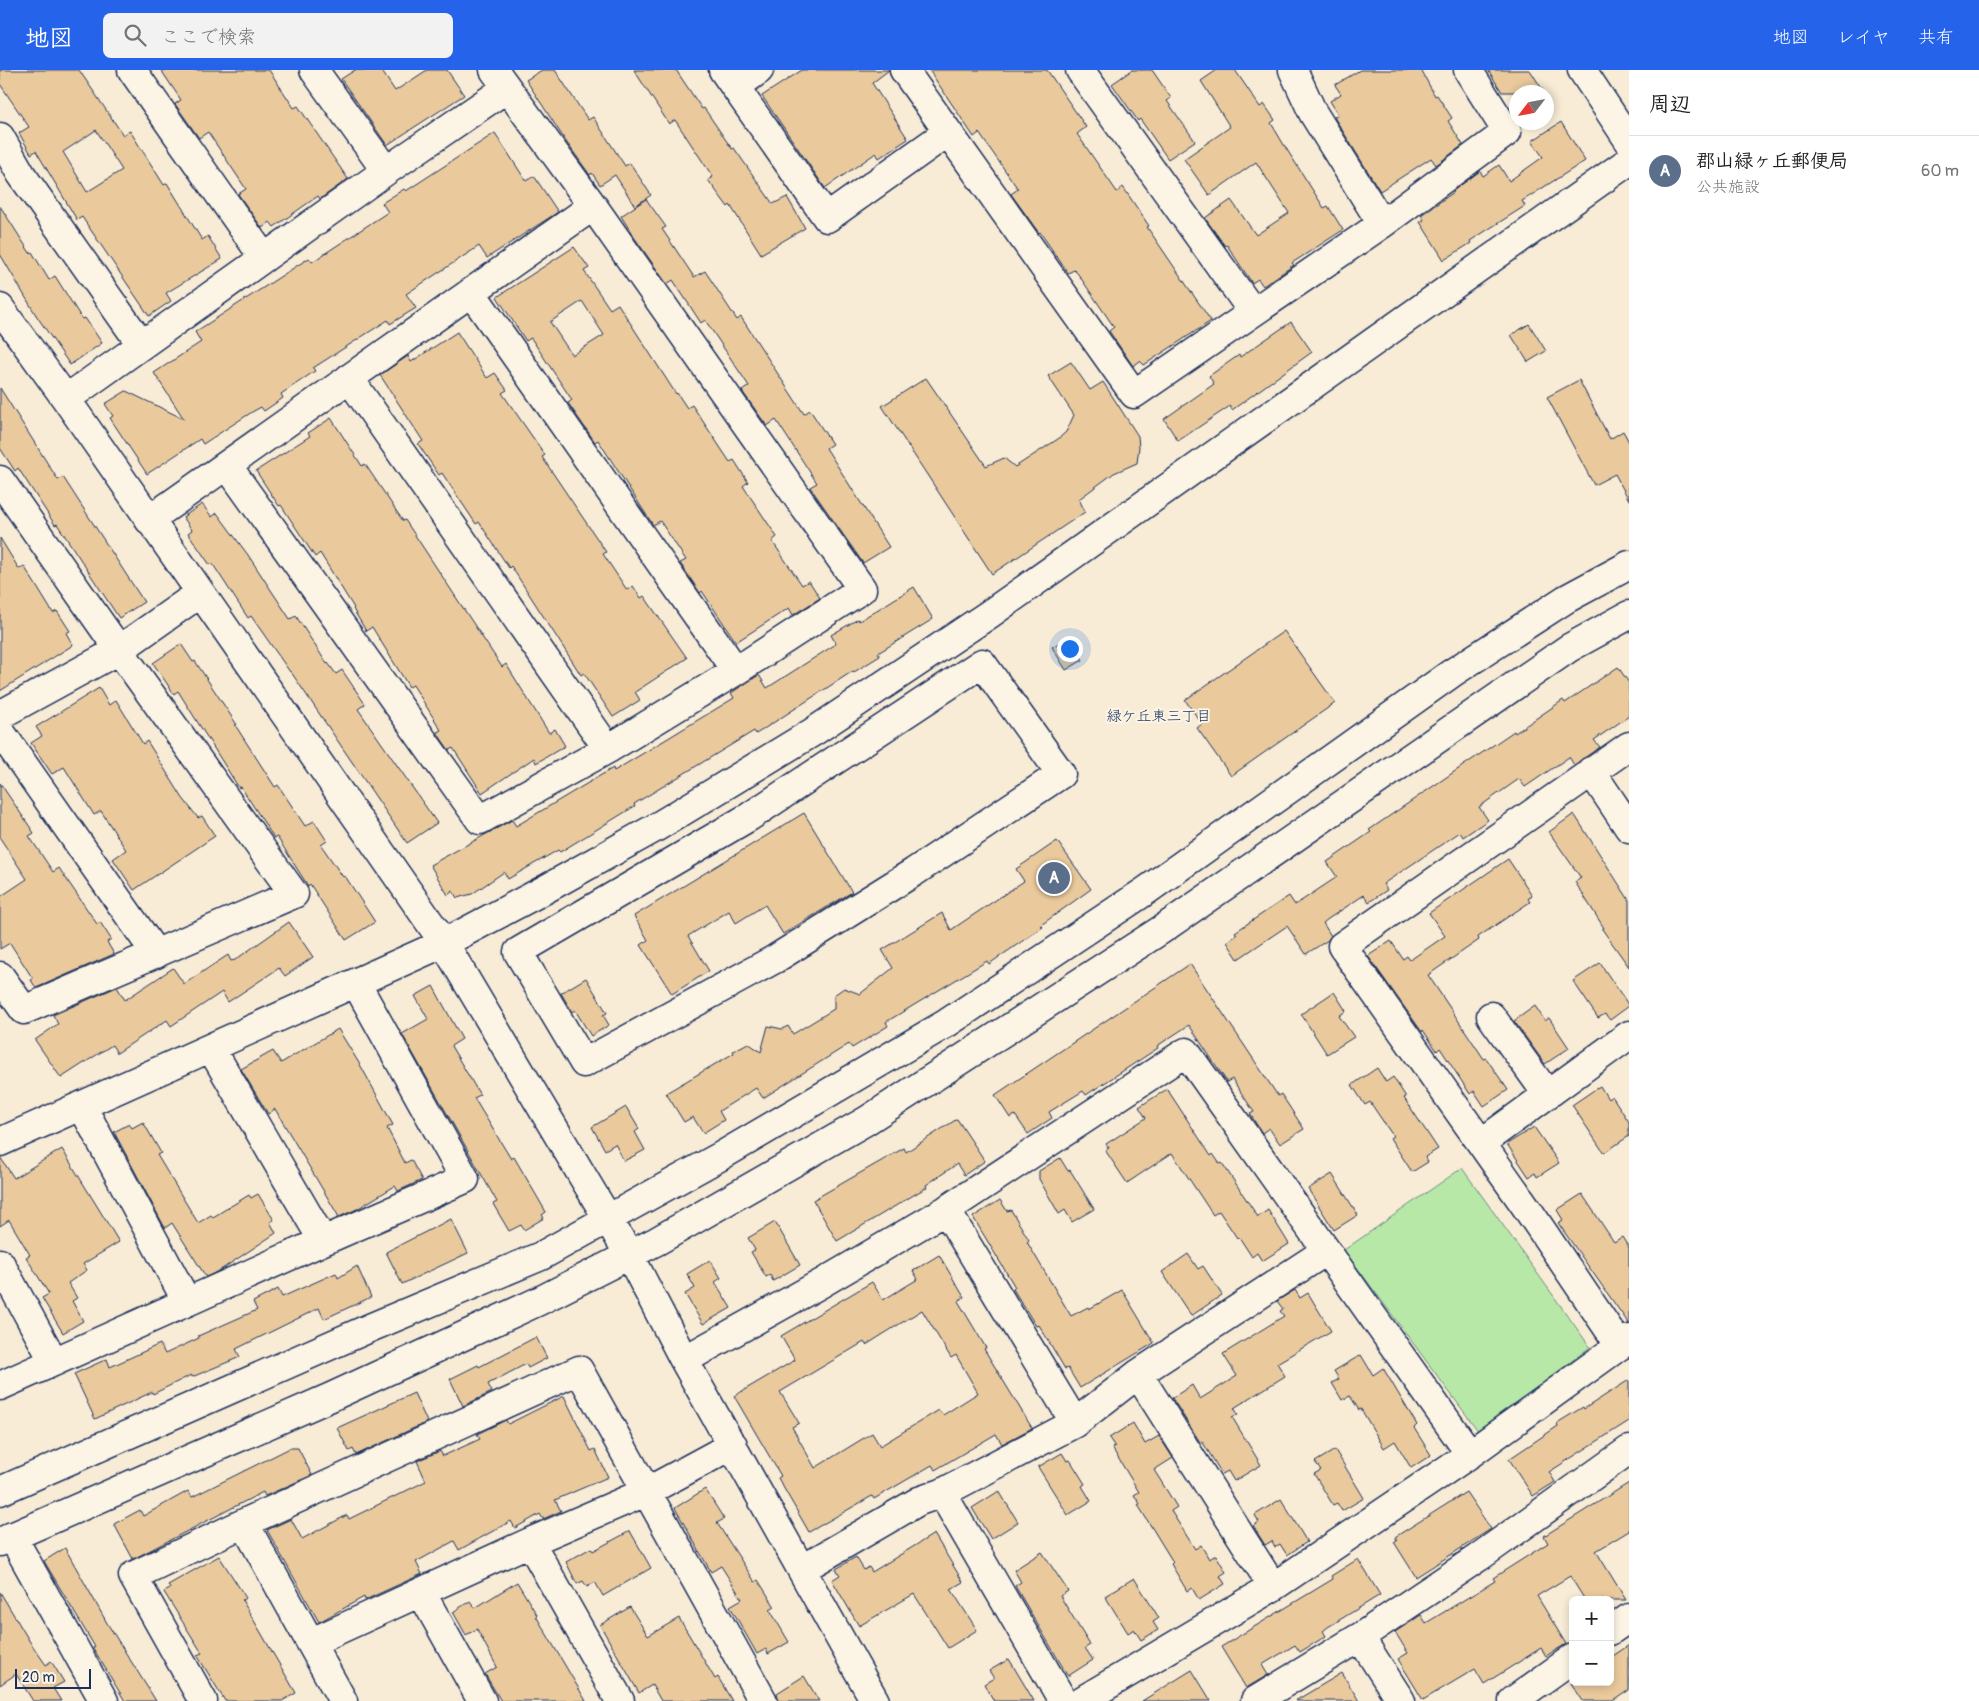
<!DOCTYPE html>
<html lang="ja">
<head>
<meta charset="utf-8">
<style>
  :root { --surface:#fff; --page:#f2f2f2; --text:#202124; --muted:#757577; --line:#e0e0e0; --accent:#2563eb }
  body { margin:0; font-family:Pangolin,"Klee One",sans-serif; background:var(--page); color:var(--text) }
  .controls { position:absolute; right:15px; bottom:15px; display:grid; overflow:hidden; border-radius:8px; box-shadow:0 2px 8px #0003 }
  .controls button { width:45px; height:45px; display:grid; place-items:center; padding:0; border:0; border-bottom:1px solid var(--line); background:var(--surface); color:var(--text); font:25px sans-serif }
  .compass { position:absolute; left:1509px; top:15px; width:45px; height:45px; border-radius:50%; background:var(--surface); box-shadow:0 2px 8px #0003; rotate:238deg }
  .scale { position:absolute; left:15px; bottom:12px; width:76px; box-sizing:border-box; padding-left:5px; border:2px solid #1b2f5e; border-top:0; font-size:14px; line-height:18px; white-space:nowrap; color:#1b2f5e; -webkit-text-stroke:4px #fcf5e5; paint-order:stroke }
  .you { position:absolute; left:1069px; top:578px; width:18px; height:18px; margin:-12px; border:4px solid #fff; border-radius:50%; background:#1a73e8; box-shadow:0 0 0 8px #1a73e833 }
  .badge { display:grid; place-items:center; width:32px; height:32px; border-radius:50%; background:var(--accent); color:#fff; font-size:16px; font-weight:700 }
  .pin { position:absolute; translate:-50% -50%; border:2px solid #fff; box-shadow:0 1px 5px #0006 }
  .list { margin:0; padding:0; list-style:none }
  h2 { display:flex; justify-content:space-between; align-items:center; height:65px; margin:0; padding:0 20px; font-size:21px }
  h2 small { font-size:16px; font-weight:400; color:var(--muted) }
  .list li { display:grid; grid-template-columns:32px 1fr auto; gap:15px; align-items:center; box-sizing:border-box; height:70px; padding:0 20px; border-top:1px solid var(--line) }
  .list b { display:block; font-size:19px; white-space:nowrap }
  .list p { margin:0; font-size:16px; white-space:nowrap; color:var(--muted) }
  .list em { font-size:16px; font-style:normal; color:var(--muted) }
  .icon { flex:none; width:28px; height:28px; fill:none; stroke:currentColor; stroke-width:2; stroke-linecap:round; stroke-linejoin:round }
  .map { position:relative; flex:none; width:1629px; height:1631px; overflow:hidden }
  header { display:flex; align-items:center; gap:30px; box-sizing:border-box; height:70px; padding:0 25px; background:var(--accent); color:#fff }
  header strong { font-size:24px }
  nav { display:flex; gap:28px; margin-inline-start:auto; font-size:18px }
  .search { width:350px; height:45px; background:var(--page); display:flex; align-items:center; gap:12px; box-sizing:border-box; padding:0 18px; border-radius:8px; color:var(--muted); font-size:19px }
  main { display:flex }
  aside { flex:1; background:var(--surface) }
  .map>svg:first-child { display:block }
  .green { fill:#b8e8a8; stroke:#6a8c83 }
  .building { fill:#eaca9c; stroke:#1b2f5e; fill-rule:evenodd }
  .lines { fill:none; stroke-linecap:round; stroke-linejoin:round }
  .minor-casing { stroke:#1b2f5e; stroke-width:31 }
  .minor { stroke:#fcf5e5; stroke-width:28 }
  .labels { text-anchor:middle; stroke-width:4; stroke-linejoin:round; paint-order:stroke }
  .neighbourhood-label { font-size:15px; fill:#1b2f5e; stroke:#fcf5e5 }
</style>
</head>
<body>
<header>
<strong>地図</strong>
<div class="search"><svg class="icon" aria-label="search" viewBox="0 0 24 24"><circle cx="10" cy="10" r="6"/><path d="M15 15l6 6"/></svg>ここで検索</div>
<nav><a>地図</a><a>レイヤ</a><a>共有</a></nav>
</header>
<main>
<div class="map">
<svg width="1629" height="1631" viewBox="0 0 1629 1631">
  <rect width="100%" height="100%" fill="#f8ecd6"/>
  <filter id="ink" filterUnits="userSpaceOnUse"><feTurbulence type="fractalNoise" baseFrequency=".02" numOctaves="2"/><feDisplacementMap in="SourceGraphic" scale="10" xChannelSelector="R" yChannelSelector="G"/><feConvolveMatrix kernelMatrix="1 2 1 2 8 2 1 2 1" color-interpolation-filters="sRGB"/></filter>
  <g filter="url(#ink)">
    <path class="green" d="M1462,1098L1590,1277L1479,1362L1344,1180Z"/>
    <path class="building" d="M0,0H79L123,65L130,61L164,115L167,113L202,170L208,166L222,189L166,223L171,231L149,246L82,147L77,150L36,81L31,84L19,63L29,57L0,14ZM96,60L122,100L87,122L63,82Z
      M161,0H269L294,38L298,36L348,109L320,129L318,126L274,157L270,152L262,158L238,124L246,119L208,62L199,68L175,34L181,30Z
      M355,0H381L395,21L427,0H447L464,25L387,75L341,9Z
      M542,0H555L588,50L593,47L625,96L630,93L651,125L635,136L615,105L600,115L592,103L590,105L567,73L526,10Z
      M634,0H676L702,39L704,38L732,79L734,78L773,134L787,127L805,158L761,184L730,135L728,137L708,110L713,107L675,50L669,54Z
      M802,0H889L872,13L908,69L879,88L876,83L825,118L762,26Z
      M929,0H1047L1086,57L1077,64L1117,122L1123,117L1149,156L1147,157L1211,251L1144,295L1140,291L1133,296L1109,261L1114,257L1078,204L1074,200L1068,203L1040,162L1039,163L1011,124L1018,119L979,63L974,67Z
      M1132,0H1152L1171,28L1167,31L1195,71L1168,89L1140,49L1138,51L1112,14Z
      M1217,0H1235L1260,37L1264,34L1275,50L1271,53L1284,75L1324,138L1328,136L1343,160L1292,193L1294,195L1263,216L1258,209L1252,213L1227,175L1225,176L1205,148L1231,130L1256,165L1289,143L1256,92L1209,125L1184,89L1230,57L1201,11Z
      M1360,0H1421L1435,26L1437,25L1452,48L1448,51L1463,75L1436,95L1431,88L1380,121L1334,47L1338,44L1330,31L1341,24L1335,15Z
      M1488,0H1530L1544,22H1502Z
      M1561,52L1585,91L1522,131L1525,136L1470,171L1471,173L1444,190L1420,152L1424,150L1421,145L1454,122L1453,121L1480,101L1483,106L1499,95L1509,111L1543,87L1532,71Z
      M495,63L526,111L534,106L558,142L487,188L479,176L473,180L406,224L416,238L390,254L388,250L313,298L315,301L281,324L283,328L264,341L261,337L252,342L203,374L200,369L147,404L110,348L113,346L105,334L126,321L184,349L154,303L201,272L195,262L309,188L312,192L388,142L382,133L404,119L406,121Z
      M646,129L666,157L662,159L694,207L705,201L737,250L741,247L804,344L810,340L832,374L826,378L889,477L863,493L810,417L817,413L776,350L767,356L742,321L749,316L705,250L701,253L673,210L667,214L634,167L621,146Z
      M0,136L30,183L32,182L49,210L55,206L82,249L85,248L102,273L70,295L36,245L0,184Z
      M574,177L589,198L584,201L610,239L618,234L676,324L677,323L687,338L692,335L730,392L734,390L748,412L743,416L777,467L772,471L802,515L809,511L820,528L793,545L789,538L736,572L702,521L700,523L680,493L686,490L660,451L653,455L598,370L595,372L568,333L572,330L531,268L526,271L497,227ZM582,231L604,265L572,285L550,252Z
      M1291,252L1312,282L1232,340L1230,336L1178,371L1164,349L1214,314L1209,306L1239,285L1240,287Z
      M1529,254L1546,281L1528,292L1511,265Z
      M457,262L487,308L495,303L507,320L502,323L545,385L542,387L606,482L603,484L627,520L633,516L641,528L644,526L687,588L635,622L640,630L613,647L584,603L581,605L511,496L509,498L479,452L476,454L442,403L439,405L418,374L423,371L380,305L408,286L411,292Z
      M1071,292L1090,320L1103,312L1138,366L1139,377L1137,393L1114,403L1079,429L1085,442L992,504L882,336L926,308L986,396L1004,388L1015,397L1058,369L1066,362L1074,345L1048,306Z
      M1579,310L1610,369L1623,361L1629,372V430L1615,404L1594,415L1547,327Z
      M0,318L58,410L63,407L144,532L119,548L57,454L55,455L18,398L15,401L0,378Z
      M331,348L362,396L365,394L403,451L405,450L502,597L506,594L549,663L555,659L565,676L536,693L534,688L482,723L453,678L449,680L442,670L437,662L441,660L413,615L409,617L372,557L366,561L353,539L354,538L320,483L315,487L281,435L279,436L256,401L310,366L308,363Z
      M202,434L212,447L217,443L248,485L290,549L296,546L327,594L328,593L336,604L342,600L365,634L358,639L437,753L407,773L291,602H290L251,546L248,548L212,493L210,495L188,463L192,460L183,447Z
      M0,468L19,499L24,496L53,543L57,541L70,561L66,563L73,575L0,621Z
      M914,517L933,549L878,583L880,586L854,602L853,601L756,664L754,661L634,734L635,736L560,782L558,780L508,809L504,802L472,824L457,828L453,821L448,825L430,795L512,750L516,756L613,698L614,701L734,628L731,623L759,605L767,618L836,574L831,565L858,549L859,551Z
      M1284,561L1335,633L1231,706L1197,658L1202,654L1185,630Z
      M1069,567L1083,590L1066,600L1052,577Z
      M181,574L193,592L195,591L237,655H235L275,717L278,715L305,756L314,751L327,771L321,775L343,807L345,806L375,852L346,870L310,814L308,816L277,767L274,768L241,717L239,718L178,621L174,624L153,593Z
      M1618,597L1629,613V646L1594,670L1600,677L1574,695L1569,687L1525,717L1519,709L1479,737L1488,750L1463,767L1460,762L1383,814L1387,820L1369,832L1364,825L1328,849L1323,853L1331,866L1328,870L1306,884L1287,856L1238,889L1227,872L1237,865L1235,862L1289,826L1295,835L1337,807L1327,792L1371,762L1369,760L1514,661L1515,663L1563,630L1565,633Z
      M99,618L109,635L116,630L143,674L147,671L182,727L198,748L202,746L215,766L134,820L113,789L126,780L101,741L94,745L64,697L52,704L31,673L42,666L36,657Z
      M0,713L34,763L29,766L53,802L59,798L97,854L100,852L111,869L107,872L114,884L36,918L31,910L33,909L10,873L0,879V827L27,809L0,768Z
      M804,743L852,822L783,864L765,835L736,853L729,841L688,866L709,901L672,924L641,875L648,870L634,846Z
      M1574,744L1629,830V897L1602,859L1604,858L1575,812L1581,808L1549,762Z
      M1057,771L1091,819L1041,855L1043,857L989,894L987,891L886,952L888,956L852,978L849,974L763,1028L756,1018L719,1041L724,1050L703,1063L693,1047L684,1052L666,1023L734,983L733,981L748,973L761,982L768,956L782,959L788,956L793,964L834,939V925L844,918L860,924L893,898L882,880L942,843L951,860L1024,811L1016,799Z
      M1508,789L1532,825L1528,829L1530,832L1478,867L1479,870L1428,905L1484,989L1486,988L1508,1020L1484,1036L1474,1021L1470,1024L1440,978L1437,981L1423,960L1422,962L1368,886L1391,871L1403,889L1407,886L1410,890L1445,866L1429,843Z
      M289,852L313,887L285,906L279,898L228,932L222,922L171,956L167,950L117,983L112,975L61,1008L35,970L58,954L53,945L117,917L125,930L173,898L184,914L228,885L231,891L235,890Z
      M1600,893L1629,936L1610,950L1605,944L1598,948L1573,911Z
      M1190,894L1278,1026L1281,1024L1304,1059L1280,1074L1269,1058L1262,1063L1250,1044L1254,1042L1232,1009L1227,1012L1189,955L1157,976L1158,978L1086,1025L1083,1021L1049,1042L1052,1048L1028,1064L1015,1045L1010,1048L995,1025Z
      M586,908L607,943L603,945L609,955L591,966L575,940L572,942L561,923Z
      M433,916L462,969L451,976L480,1025L474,1028L511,1089L514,1087L546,1142L542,1145L544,1148L524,1160L521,1155L509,1161L493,1134L497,1132L402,964L428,949L415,926Z
      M1334,922L1346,941L1339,946L1354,967L1327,984L1301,944Z
      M1535,936L1545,951L1549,948L1569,978L1545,994L1514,951Z
      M338,959L362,998L393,1055L387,1058L405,1093L411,1090L422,1110L398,1121L395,1116L357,1139L339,1147L275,1039L268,1044L241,999L273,981L281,993Z
      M1377,998L1386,1012L1393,1007L1406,1027L1404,1028L1438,1079L1425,1087L1428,1092L1412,1102L1390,1068L1393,1066L1370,1032L1365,1035L1352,1015Z
      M1600,1016L1608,1029L1612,1026L1629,1052V1066L1604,1083L1572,1035Z
      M1167,1019L1211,1086L1213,1084L1220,1094L1222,1093L1258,1147L1268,1140L1289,1174L1262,1191L1257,1183L1252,1187L1239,1167L1237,1168L1219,1141L1213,1145L1172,1083L1127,1113L1105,1080L1109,1078L1106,1074L1146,1048L1139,1037Z
      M626,1037L639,1059L635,1062L645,1080L624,1091L615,1074L605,1080L592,1057Z
      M957,1049L985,1091L964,1105L957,1094L926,1115L927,1117L837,1171L813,1130L904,1078L906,1082Z
      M143,1052L161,1083L157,1085L198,1153L211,1145L213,1147L249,1125L251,1128L258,1124L274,1150L270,1152L276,1163L219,1201L206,1207L172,1153L165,1158L114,1062L129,1054L132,1058Z
      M1534,1057L1559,1093L1537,1107L1535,1103L1529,1107L1507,1074Z
      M62,1079L119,1172L83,1194L87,1200L68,1213L77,1228L72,1231L83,1251L63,1263L42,1228L49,1224L26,1187L30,1185L9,1150L0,1156V1087L14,1108Z
      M1060,1088L1068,1101L1070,1100L1094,1139L1072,1152L1065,1140L1059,1144L1039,1109V1101Z
      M1332,1104L1358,1145L1334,1160L1308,1119Z
      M1582,1124L1614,1172L1622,1167L1629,1178V1254L1558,1153L1563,1150L1557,1140Z
      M1000,1130L1007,1141L1011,1140L1029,1170L1027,1172L1071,1246L1088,1237L1089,1239L1122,1220L1154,1273L1080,1318L1068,1298L1065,1299L1039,1255L1036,1256L1013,1219L1015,1217L973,1147Z
      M451,1149L468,1183L402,1214L386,1182Z
      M775,1152L800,1195L773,1211L770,1205L766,1207L751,1182L755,1180L748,1168Z
      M1188,1184L1198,1199L1203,1196L1222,1225L1191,1246L1162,1202Z
      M939,1185L964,1227L958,1231L986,1278L984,1279L1032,1358L1002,1374L996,1364L935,1400L932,1395L874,1429L872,1426L809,1462L778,1408L781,1406L734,1326L795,1290L781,1266L872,1212L883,1230L918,1209L913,1201ZM922,1240L951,1288L956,1285L978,1323L943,1345L939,1340L880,1376L872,1363L815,1398L792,1357L799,1353L780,1322L864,1272L866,1275Z
      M710,1190L721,1208L715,1212L731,1238L703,1254L685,1224L695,1218L687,1204Z
      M357,1196L371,1227L324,1249L319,1238L236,1279L240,1287L192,1307L191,1305L153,1324L152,1322L95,1349L74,1304L107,1289L110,1297L160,1274L165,1284L199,1268L198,1266L257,1240L253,1232L278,1219L282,1227L336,1203L338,1208Z
      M1295,1220L1300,1228L1308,1223L1331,1261L1277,1293L1285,1306L1234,1338L1238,1344L1232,1347L1261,1395L1234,1411L1228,1401L1222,1404L1202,1371L1200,1372L1172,1328L1192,1315L1200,1329L1237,1306L1223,1284L1284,1246L1280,1241L1283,1239L1277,1231Z
      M536,1267L547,1288L528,1298L526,1294L488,1314L492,1322L463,1336L450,1309L478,1295L479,1297Z
      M1361,1285L1373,1305L1383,1298L1417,1355L1414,1358L1431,1385L1411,1398L1395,1371L1384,1378L1361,1339L1359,1340L1350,1326L1342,1330L1332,1313L1339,1309L1334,1301Z
      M1629,1310V1351L1549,1402L1555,1412L1533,1426L1509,1389L1558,1356L1557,1353L1583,1337L1584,1339Z
      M414,1323L427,1352L356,1385L353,1379L349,1381L337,1358Z
      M564,1326L591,1381L595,1379L608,1407L555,1430L561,1441L543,1449L540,1444L515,1458L511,1451L459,1480L454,1471L416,1492L422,1504L365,1530L364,1527L319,1552L267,1460L291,1449L302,1469L347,1445L349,1449L426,1411L417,1391L440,1381L443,1386L480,1369L477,1364L506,1350L508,1354Z
      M1133,1353L1145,1374L1159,1366L1173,1388L1154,1400L1177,1437L1171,1441L1195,1479L1201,1475L1209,1489L1216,1485L1226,1502L1220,1506L1225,1514L1199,1530L1192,1518L1187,1521L1171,1494L1173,1492L1138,1435L1140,1434L1134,1425L1139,1422L1112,1378L1115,1377L1109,1368Z
      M290,1378H298L312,1405L265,1426L263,1422L133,1489L114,1454L140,1440L143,1446L188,1421L192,1427Z
      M1335,1380L1364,1428L1342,1441L1337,1433L1333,1435L1314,1404L1321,1400L1315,1392Z
      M1062,1383L1067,1391L1070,1390L1085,1414L1082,1416L1091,1431L1068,1445L1038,1397Z
      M1629,1413V1461L1596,1481L1626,1530H1585L1570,1506L1537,1526L1566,1574L1546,1586L1541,1578L1484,1614L1475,1599L1423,1630L1398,1589L1408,1583L1395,1562L1421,1545L1426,1553L1495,1511L1493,1508L1548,1473L1544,1466Z
      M705,1419L724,1449L717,1453L755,1512L758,1510L775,1537L770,1540L789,1572L768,1584L766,1579L757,1584L730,1536L742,1529L721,1496L711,1502L675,1438Z
      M999,1421L1018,1452L991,1469L972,1438Z
      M1466,1422L1491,1459L1416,1507L1394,1472L1397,1470L1395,1467Z
      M1281,1429L1307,1472L1287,1485L1280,1474L1275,1477L1272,1471L1265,1475L1253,1456L1259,1452L1255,1445Z
      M630,1461L651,1498L603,1526L595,1512L587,1517L583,1511L577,1514L566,1492L591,1478L593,1481Z
      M934,1464L963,1512L951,1519L977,1560L948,1578L914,1524L859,1556L832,1510L840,1505L836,1499L856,1487L864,1500L869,1497L872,1502Z
      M65,1478L107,1553L156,1631H125L93,1578L95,1577L44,1491Z
      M1042,1482L1068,1521L1060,1526L1090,1575L1085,1578L1093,1590L1068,1606L1015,1516L1021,1512L1014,1500Z
      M219,1486L246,1528L242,1530L296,1623L282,1631H225L197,1585L202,1583L164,1522L170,1519L168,1515Z
      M1358,1489L1380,1525L1328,1557L1323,1561L1326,1566L1300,1582L1295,1575L1262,1595L1268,1605L1246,1618L1221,1577L1333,1509L1331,1506Z
      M1134,1508L1159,1548L1153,1552L1158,1560L1141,1570L1134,1559L1128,1563L1105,1526Z
      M517,1512L537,1545L536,1546L586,1631H501L485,1604L497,1597L477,1559L466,1565L453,1542L470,1531L475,1538Z
      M0,1522L30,1572L46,1595L51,1591L64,1612L53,1618L61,1631H33L16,1604L0,1615Z
      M630,1537L648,1566L679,1548L715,1609L718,1607L732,1631H661L652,1615L639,1623L600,1555Z
      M1629,1575V1620L1613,1631H1583L1571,1613L1610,1612V1588Z
      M1009,1589L1034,1631H994L984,1614L994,1608L989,1601Z
      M1192,1600L1211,1631H1142Z
      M1342,1603L1359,1631H1295Z
      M804,1606L819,1631H779L777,1623Z"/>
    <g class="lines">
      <defs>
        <path id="minor" d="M132,0L264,188
          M314,0L386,101
          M723,0L827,148L948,62L1134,324L1382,154L1507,62L1468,0
          M904,0L948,62
          M1080,0L1253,242
          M1293,0L1313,43L1382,154
          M1582,0L1629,71
          M735,17L759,0
          M0,67L21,104L141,274
          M471,222L736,601
          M0,238L66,329L444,873L630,1186L684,1290L875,1631
          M349,308L608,679
          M66,329L386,101L507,18
          M227,395L480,750L608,679L736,601L862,519L593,136L494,0
          M0,410L119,580L294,824L24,940L0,906
          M149,450L593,136
          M982,593L1061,704L914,802L775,889L584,993L518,882L749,747Z
          M0,645L119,580L200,523
          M0,661L156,884
          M1591,701L1629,758
          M1491,946L1547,1024
          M211,978L323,1171
          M82,1036L187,1232
          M0,1072L444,873L544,820L655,758L813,662L991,543L1629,91
          M1481,1073L1629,965
          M946,1140L1075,1353
          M0,1193L54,1292
          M1620,1276L1524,1134L1342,876L1629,676
          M684,1290L822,1213L946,1140L1186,982L1470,1384
          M1138,1304L1273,1517
          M0,1316L323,1171L465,1109L356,913
          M0,1421L372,1257L541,1186L721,1086L947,953L1147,820L1452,603L1566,529L1629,495
          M942,1423L1063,1631
          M244,1453L343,1631
          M12,1466L104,1631
          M0,1472L331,1327L539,1231L657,1171L866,1051L1161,860L1569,578L1629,545
          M530,1472L620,1631
          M802,1499L919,1431L942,1423L1075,1353L1138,1304L1326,1181
          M421,1522L482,1631
          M1610,1561L1629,1548
          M1360,1567L1401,1631
          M312,1572L530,1472L648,1421L733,1375
          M203,1631L133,1506L244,1453L579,1300L763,1631
          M1081,1631L1273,1517L1470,1384L1629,1269
          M1255,1631L1360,1567L1479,1487L1629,1380
          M1513,1631L1573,1588"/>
      </defs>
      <use href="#minor" class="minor-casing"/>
      <use href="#minor" class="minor"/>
    </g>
  </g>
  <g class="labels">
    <g class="neighbourhood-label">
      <text x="1159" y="651">緑ケ丘東三丁目</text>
    </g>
  </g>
</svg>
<div class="controls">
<button>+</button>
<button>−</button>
</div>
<svg class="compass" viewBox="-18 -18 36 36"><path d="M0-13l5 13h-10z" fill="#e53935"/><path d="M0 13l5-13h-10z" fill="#757577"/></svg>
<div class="scale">20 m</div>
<div class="you"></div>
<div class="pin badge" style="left:1054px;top:808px;background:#5c6f8a">A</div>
</div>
<aside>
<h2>周辺<small></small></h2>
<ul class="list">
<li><span class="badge" style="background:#5c6f8a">A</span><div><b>郡山緑ヶ丘郵便局</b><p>公共施設</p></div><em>60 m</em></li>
</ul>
</aside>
</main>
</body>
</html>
